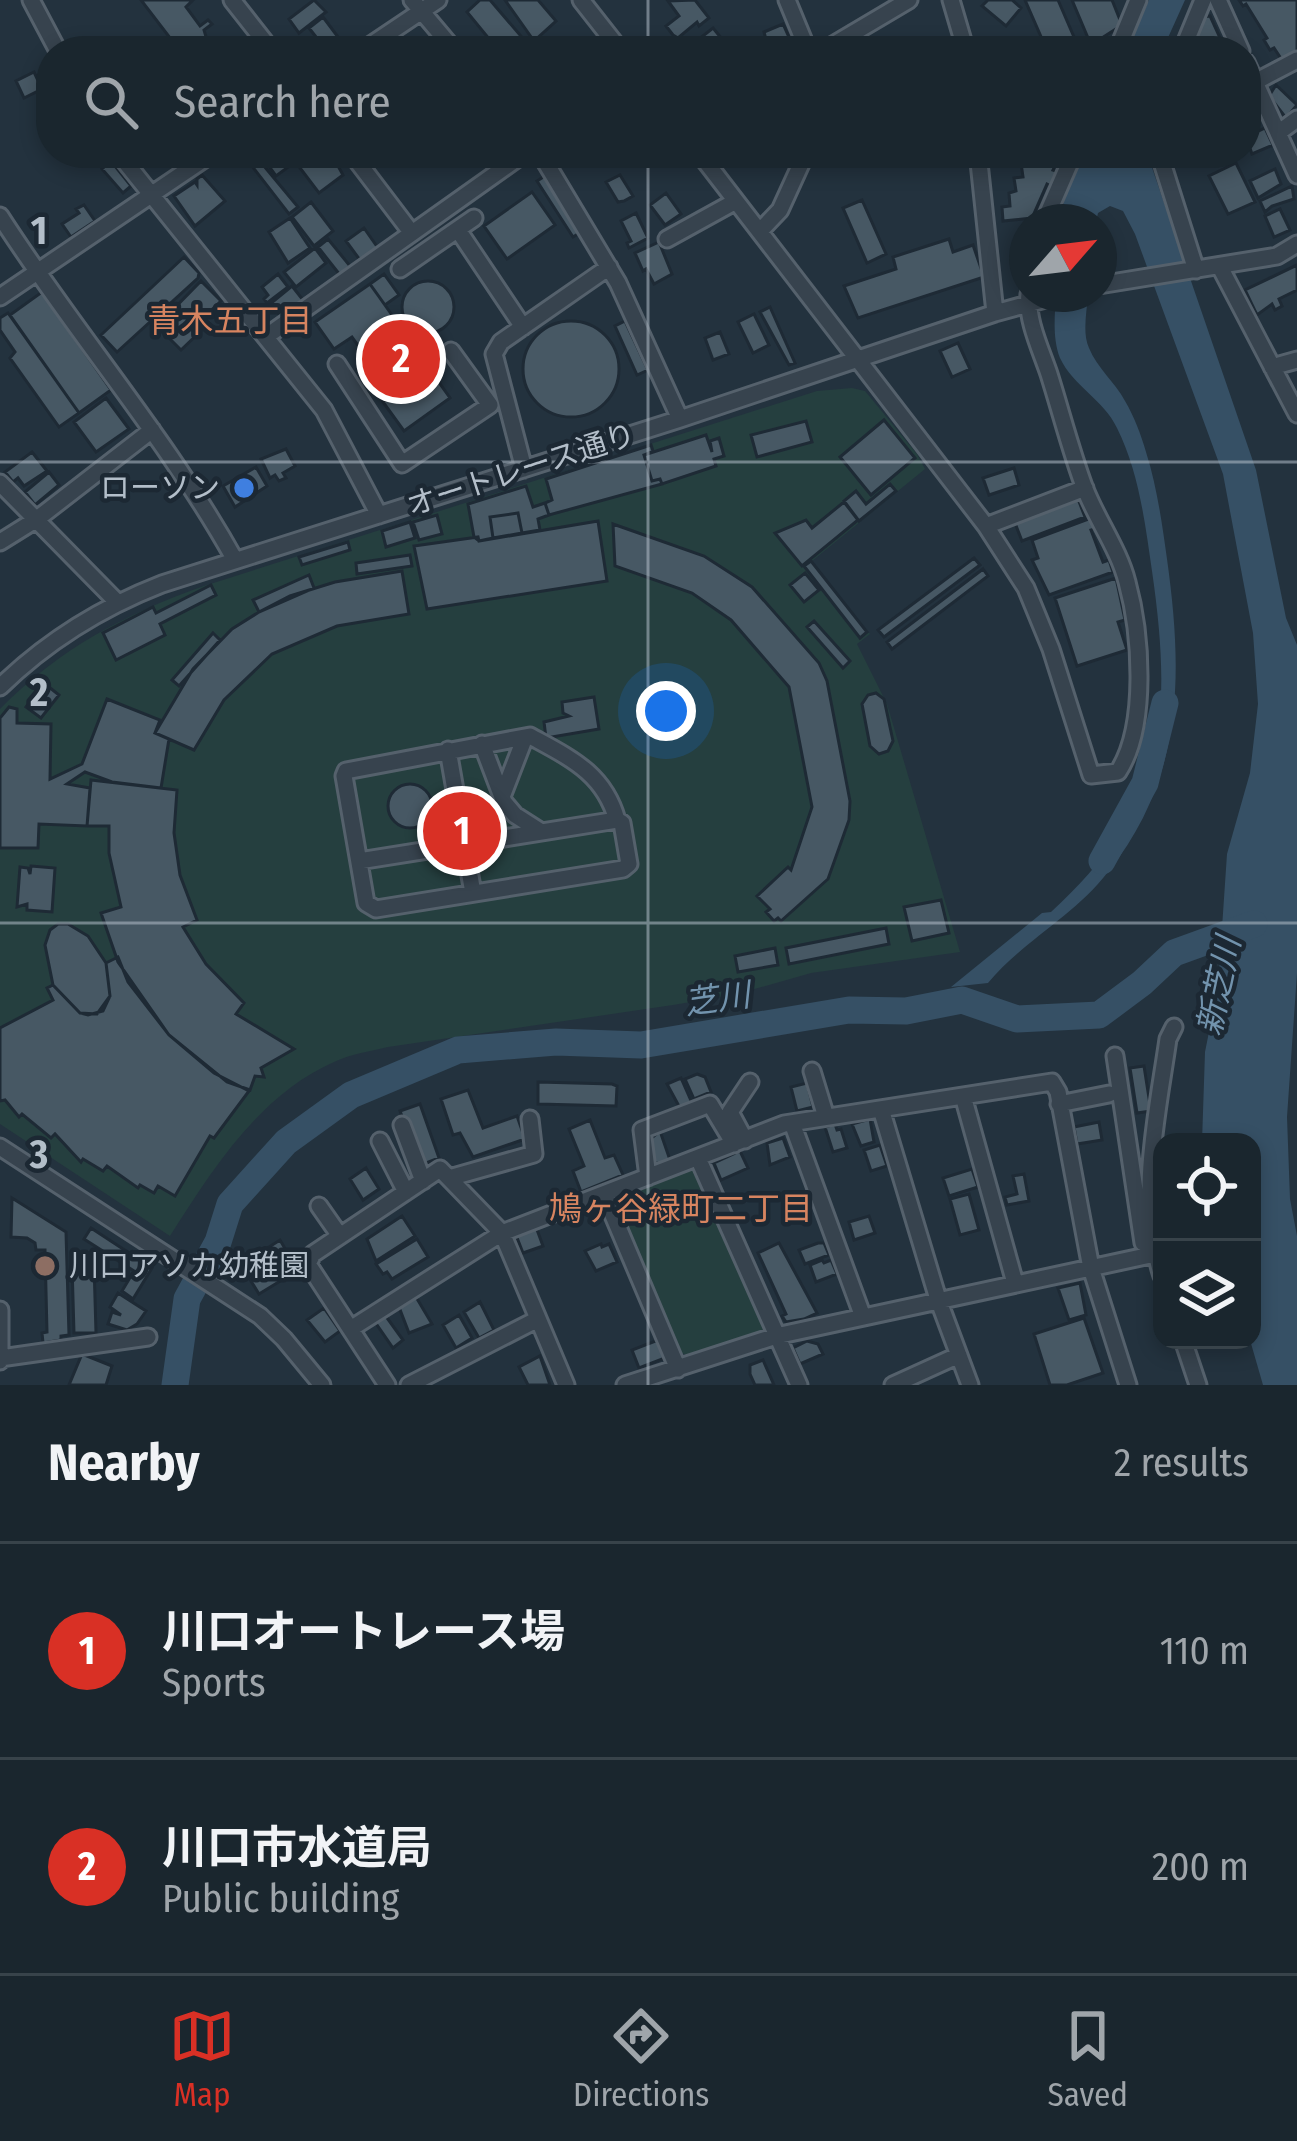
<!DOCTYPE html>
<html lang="en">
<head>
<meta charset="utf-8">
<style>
  :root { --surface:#1a262e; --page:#232e36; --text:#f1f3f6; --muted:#9fa5aa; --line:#38434a; --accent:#d93025 }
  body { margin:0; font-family:"Fira Sans Condensed","Noto Sans JP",sans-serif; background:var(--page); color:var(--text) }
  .controls { position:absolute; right:36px; bottom:36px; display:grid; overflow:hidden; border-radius:24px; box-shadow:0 6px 18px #0003 }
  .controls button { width:108px; height:108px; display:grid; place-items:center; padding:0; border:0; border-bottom:3px solid var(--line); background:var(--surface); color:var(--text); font:60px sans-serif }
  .compass { position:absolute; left:1009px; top:204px; width:108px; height:108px; border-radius:50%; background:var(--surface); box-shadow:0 6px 18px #0003; rotate:62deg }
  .you { position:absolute; left:666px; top:711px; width:42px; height:42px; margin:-30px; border:9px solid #fff; border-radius:50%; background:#1a73e8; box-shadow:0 0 0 18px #1a73e833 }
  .badge { display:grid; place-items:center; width:78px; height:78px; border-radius:50%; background:var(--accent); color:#fff; font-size:39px; font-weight:700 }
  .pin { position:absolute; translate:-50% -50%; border:6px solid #fff; box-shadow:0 3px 12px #0006 }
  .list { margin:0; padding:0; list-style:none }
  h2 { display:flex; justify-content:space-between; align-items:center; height:156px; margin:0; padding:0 48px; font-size:51px }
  h2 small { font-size:39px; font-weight:400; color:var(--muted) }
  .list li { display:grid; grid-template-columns:78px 1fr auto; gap:36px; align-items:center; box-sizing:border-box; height:216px; padding:0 48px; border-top:3px solid var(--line) }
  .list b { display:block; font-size:45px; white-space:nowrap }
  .list p { margin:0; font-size:39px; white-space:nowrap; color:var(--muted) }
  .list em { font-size:39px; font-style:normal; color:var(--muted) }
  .icon { flex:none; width:66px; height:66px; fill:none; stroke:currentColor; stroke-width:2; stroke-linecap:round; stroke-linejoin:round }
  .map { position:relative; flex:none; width:1297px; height:1385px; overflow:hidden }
  .search { position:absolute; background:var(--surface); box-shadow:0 6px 18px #0003; left:36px; right:36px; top:36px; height:132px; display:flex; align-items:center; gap:30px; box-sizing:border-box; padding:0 42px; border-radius:48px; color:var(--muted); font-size:45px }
  .sheet { height:588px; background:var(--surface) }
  nav { display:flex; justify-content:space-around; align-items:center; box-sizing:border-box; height:168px; border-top:3px solid var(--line); background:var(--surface); font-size:33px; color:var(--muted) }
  nav a { display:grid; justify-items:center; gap:6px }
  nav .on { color:var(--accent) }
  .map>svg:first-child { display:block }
  .green { fill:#253f3f }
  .water { fill:#365065 }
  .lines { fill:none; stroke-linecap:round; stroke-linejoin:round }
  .river { stroke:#365065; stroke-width:27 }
  .building { fill:#475864; stroke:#1e2a35; stroke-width:3 }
  .minor-casing { stroke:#55616c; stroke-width:21 }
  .minor { stroke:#37434e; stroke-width:15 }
  .grid { fill:none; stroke:#b3bec9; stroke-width:3; stroke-opacity:0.55 }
  .shop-dot { fill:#3f7fe0; stroke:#1c2833; stroke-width:4.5 }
  .education-dot { fill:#8d6e63; stroke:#1c2833; stroke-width:4.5 }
  .labels { text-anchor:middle; stroke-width:9; stroke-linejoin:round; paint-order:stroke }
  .street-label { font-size:30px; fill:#b3bec9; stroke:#1c2833 }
  .poi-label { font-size:30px; fill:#b3bec9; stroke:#1c2833; text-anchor:end }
  .neighbourhood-label { font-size:33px; fill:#d78460; stroke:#1c2833 }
  .water-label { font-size:33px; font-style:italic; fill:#7293ad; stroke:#1c2833 }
  .grid-label { font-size:39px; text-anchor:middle; font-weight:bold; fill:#b3bec9; stroke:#1c2833; stroke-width:9; stroke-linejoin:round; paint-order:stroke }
</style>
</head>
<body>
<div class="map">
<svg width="1297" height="1385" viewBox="0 0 1297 1385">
  <rect width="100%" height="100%" fill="#23323e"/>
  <path class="green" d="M852,388L865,391L917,454L925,469L812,561L870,634L857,644L887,704L960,952L811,973L737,994L673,1005L388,1047C371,1051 351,1054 334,1062C259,1095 212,1170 170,1236L0,1124V709C59,649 125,614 204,586L817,391Z
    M691,1168L697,1170L767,1331L687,1355L682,1353L615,1204L617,1195Z"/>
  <path class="water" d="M1149,0H1185L1162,51H1127Z
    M1084,153H1147L1256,470L1286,618L1297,645V973L1287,1117L1290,1199L1297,1236V1385H1263L1250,1340L1252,1142H1202L1205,1052L1218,987L1227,854L1250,773L1258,704L1253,633L1223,474L1135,234L1123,211L1110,206L1098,213L1096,222H1061L1064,199Z
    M1056,294H1088C1087,311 1082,333 1089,348C1097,368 1115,382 1125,401C1134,416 1141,435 1146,452C1157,487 1162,523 1167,559C1183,674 1184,777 1108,872C1074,916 1023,941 988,983L951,987L1042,913L1051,912C1166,807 1173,717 1152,571C1145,523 1139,472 1117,428C1104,400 1073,386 1060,358C1052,338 1055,314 1056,294Z"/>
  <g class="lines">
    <path class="river" d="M1102,861L1145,783L1165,703
      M175,1385L187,1299L218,1242L230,1204L286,1142L351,1095L458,1050L556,1042L641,1045L849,1010L906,1011L962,1000L1017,1019L1099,1015L1142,983L1174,953L1254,924"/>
  </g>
  <path class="building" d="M141,0H193L186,7L200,26L208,20L212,24L204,30L207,40L195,51H180Z
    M314,0L326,12L299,33L289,19Z
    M480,0H490L526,42L515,51H499L467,12Z
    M505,0H538L556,21L534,41Z
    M695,0L709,18L699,26L697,22L678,38L673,35L666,26L679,16L668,1Z
    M988,0H1012L1021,8L1006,26L982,6Z
    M1025,0H1058L1080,51H1024L1022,48L1042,39Z
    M1072,0H1112L1122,25L1091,45Z
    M1239,0H1297V51L1282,60L1274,48L1270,50L1264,40L1267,38L1246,4L1243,6Z
    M1210,16L1220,38L1189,51L1203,17Z
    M323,17L344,45L336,51H327L309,28Z
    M783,24L792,44L769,51L764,32Z
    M713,28L731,50L730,51H709L699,39Z
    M34,72L42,89L24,98L16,81Z
    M1276,85L1297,105L1286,118L1269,96Z
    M1265,128L1273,145L1252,154L1246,137Z
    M282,153L291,165L276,176L260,154Z
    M312,153H331L343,175L319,193L297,164Z
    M1027,153H1061L1053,170L1059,172L1051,186L1047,184L1032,218L1003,221L1002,207L1010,206L1009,193L1016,191L1014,178L1023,177L1021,163L1028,162Z
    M259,160L298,207L289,214L252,166Z
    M111,161L131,186L123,193L102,169Z
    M1236,163L1255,202L1228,214L1209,176Z
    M1275,169L1281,184L1258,198L1250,181Z
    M202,175L225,201L195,226L174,196L195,182L197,185V179Z
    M620,175L633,196L624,201L618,202L606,182Z
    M545,176L581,232L573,237L537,181Z
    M1292,186L1294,199L1272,206L1265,212L1260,201Z
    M532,192L555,225L507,259L484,226Z
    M666,193L681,214L665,225L650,205Z
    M862,200L886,254L867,263L843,208Z
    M311,202L333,231L314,246L292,217Z
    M84,205L95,221L71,237L62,224L79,213L76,209Z
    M1280,209L1290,230L1274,237L1265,216Z
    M636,213L648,238L629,248L627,243L631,241L621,221Z
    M290,218L310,248L288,263L269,232Z
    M364,228L378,248L360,260L346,241Z
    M328,239L350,266L340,275L318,247Z
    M949,239L953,252L973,245L984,277L858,318L844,286L896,269L893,257Z
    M659,242L672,274L654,284L646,269L643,271L635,253Z
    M315,248L326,263L296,287L284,272Z
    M184,257L199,273L198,278L117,352L101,335Z
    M1297,265V290L1279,299L1282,306L1275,310L1272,304L1257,315L1245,290Z
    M278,274L288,287L267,303L264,299L268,295L262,287Z
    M384,274L399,295L385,305L370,284Z
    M402 307a26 26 0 1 1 52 0a26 26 0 1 1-52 0Z
    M201,281L221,301L203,318L209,323L181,350L157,326Z
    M370,284L416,349L430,339L440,354L426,364L450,398L404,431L383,402L393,394L352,337L334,349L315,322Z
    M292,286L303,300L282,318L270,304Z
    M42,292L111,390L79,413L10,315Z
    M770,307L795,363L789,365L760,312Z
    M8,313L79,413L59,427L10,358L15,352L0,330V318Z
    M754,314L769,345L753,353L738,322Z
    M523 369a48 48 0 1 1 96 0a48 48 0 1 1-96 0Z
    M625,321L648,370L637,375L615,326Z
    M720,332L729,354L713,360L705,338Z
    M958,343L970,369L952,377L940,351Z
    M106,398L129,429L96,452L74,422Z
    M884,420L915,458L871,495L840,457Z
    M806,421L812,442L757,457L751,435Z
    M706,435L712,452L710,441L719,438L724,456L714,459L716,466L662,484L660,479L652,481L644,455Z
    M651,445L653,451L644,455L652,481L660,479L662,484L549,515L545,503L552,500L546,479Z
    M286,449L295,466L283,473L286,478L279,481L275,475L270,478L261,459Z
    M32,452L47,471L24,486L18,478L13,482L5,472Z
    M256,467L267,486L235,507L223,486Z
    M1014,468L1019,485L989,495L983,478Z
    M49,472L59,485L35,505L25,492Z
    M890,484L896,491L859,521L844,501L856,491L866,504Z
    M526,486L533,507L545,503L549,515L538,519L540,530L522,533L518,513L490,517L493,538L479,541L474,537L468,504Z
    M1078,499L1085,517L1022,541L1015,523Z
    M844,502L858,520L802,566L775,533L806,520L812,528Z
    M518,513L522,533L493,538L490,517Z
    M437,515L442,534L419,540L413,522Z
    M1091,518L1095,529L1091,530L1103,562L1109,560L1113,572L1049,595L1032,560L1038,558L1032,540Z
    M598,521L607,581L427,609L414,546L478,537L479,541Z
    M410,522L415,538L386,547L382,531Z
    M613,524L704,556L752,587L819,663L827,681L850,801L849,820L828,879L781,921L778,918L774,921L766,912L770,909L757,896L788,867L791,870L812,807L789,687L731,620L692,593L615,566Z
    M348,542L350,550L302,565L299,557Z
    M410,555L412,566L357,574L356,563Z
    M974,558L980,565L884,637L878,630Z
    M811,561L867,632L860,638L804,566Z
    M983,569L988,576L892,649L887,642Z
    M402,571L409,614L337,626L272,654L224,700L194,750L155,733L193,669L232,629L259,612L290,596L335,582Z
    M805,573L819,590L804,602L790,585Z
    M309,575L314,588L259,612L253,600Z
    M1116,578L1125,620L1118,622L1127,650L1077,666L1055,598Z
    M211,585L216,595L160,624L165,635L116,660L103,633L153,607L156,613Z
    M814,621L850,661L843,668L807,627Z
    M213,633L220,640L179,686L172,680Z
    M44,683L59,695L41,718L26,707Z
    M876,693L884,699L893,741L888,751L879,754L870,746L862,704L868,695Z
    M594,697L599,729L546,738L544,722L569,716L563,713L562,702Z
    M107,699L160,720L155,733L169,739L161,788L112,782L85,772L67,784L90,788L87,826L39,824L38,848H0V718L9,707L17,709V723L51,724L50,779L82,764Z
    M91,780L177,790L174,833L180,875L197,920L183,927L206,964L244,1003L236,1014L294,1049L261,1068L264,1077L255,1076L250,1090L227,1082L169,1035L118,962L101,913L121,907L109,853V826H87Z
    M388 806a22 22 0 1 1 44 0a22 22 0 1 1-44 0Z
    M31,866L55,868L52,912L27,910V904L17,907L20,867L28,868L30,874Z
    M941,900L949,933L912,941L904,907Z
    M58,924H68L88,936L106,963L110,996L97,1014L80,1013L53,985L45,945L50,930Z
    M886,928L889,944L789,964L786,948Z
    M775,948L778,965L738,972L735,956Z
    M118,957L128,982L169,1035L214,1073L249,1091L214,1138L210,1136L175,1196L158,1186L154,1193L140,1185L138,1188L107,1166L103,1171L83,1159L81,1162L55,1134L51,1138L22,1114L19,1117L5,1100L0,1101V1028L53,1000L47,988L53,985L80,1013L88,1015L103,1011L110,996L106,963Z
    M1144,1066L1151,1111L1137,1113L1130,1068Z
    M697,1074L705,1077L711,1092L694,1099L685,1079Z
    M681,1078L692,1103L680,1108L667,1084Z
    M538,1082L612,1084L617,1086L616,1106L538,1104Z
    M807,1083L813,1107L797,1111L791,1087Z
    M468,1090L483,1128L517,1116L525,1139L473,1157L460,1133L453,1135L441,1099Z
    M420,1104L439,1158L421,1165L400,1111Z
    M870,1119L874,1142L861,1146L852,1124Z
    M590,1120L605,1158L614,1155L623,1175L581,1192L573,1171L584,1166L569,1129Z
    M1099,1122L1102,1140L1077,1144L1074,1127Z
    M835,1124L837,1130L841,1129L847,1148L833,1152L825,1127Z
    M660,1131L670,1160L659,1164L654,1162L649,1140Z
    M783,1138L790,1157L770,1165L767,1143Z
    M880,1145L887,1166L871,1171L864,1150Z
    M740,1151L748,1168L721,1180L714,1163Z
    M366,1168L379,1189L363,1200L350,1179Z
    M972,1169L978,1187L949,1196L943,1178Z
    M1024,1174L1029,1201L1007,1205L1005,1197L1017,1194L1013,1176Z
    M969,1194L979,1230L960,1235L950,1199Z
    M12,1198L66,1232L69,1335L61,1336V1340L43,1343L42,1333L47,1332L45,1250H36L35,1243L27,1238L11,1237Z
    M402,1216L415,1236L376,1261L367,1239Z
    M869,1216L875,1233L854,1240L849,1222Z
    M536,1227L543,1246L523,1253L516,1235Z
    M91,1228L152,1268L133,1299L122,1291L134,1271L84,1239Z
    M417,1239L428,1257L392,1279L387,1272L383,1274L376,1264Z
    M280,1240L294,1264L291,1266L295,1272L259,1294L246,1273L260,1265L255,1256Z
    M779,1243L817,1313L804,1319L786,1322L782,1316L786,1314L758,1253Z
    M818,1243H824L829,1255L805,1264L799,1250Z
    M601,1244L602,1247L609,1244L617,1262L596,1271L585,1251Z
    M822,1260L824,1263L831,1260L837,1274L816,1282L810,1265Z
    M94,1264L96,1333H74L72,1265Z
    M1080,1283L1086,1315L1069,1320L1058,1288Z
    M118,1293L146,1311L137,1324L127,1330L108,1324L112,1312L121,1315L110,1307Z
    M416,1297L432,1324L409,1333L399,1307Z
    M480,1302L494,1330L479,1338L464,1312Z
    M324,1308L340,1331L325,1342L307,1320Z
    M385,1315L403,1340L393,1348L375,1322Z
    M459,1315L472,1338L456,1348L443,1325Z
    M1084,1318L1103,1373L1067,1385H1050L1034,1334Z
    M658,1340L665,1358L639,1368L632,1350Z
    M807,1341L818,1344L823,1354L800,1364L793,1348Z
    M82,1354L112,1366L106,1385H69Z
    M540,1356L550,1385H528L519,1367Z
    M763,1360L774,1385H755L750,1374V1365Z"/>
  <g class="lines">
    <defs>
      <path id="minor" d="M31,0L58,51
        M232,0L272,51
        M412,0L455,51
        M581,0L621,51
        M787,0L808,51
        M951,0L966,51
        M1218,0L1241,51
        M362,51L438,0
        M823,51L909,0
        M1117,51L1138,0
        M1182,51L1203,0
        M1246,62L1297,175
        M1255,82L1297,60
        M1278,133L1297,119
        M118,153L324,410L379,515
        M351,153L411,232
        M540,153L618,283L680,419
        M699,153L986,526L1026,588L1051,649L1091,775L1118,772C1148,726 1141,633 1127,582C1119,550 1097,520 1085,489C1071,452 1061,412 1049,374C1041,350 1026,319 1029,294
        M978,153L995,313
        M1159,153L1196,270
        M0,216C75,333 167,438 235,560
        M1044,222L1074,153
        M458,230L523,327
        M760,231L780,210L806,153
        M667,239L736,201
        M1220,267L1297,414
        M400,269L474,218
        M1099,285L1277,256L1297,244
        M0,297L213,153
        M267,336L525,153
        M337,364L402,464L490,405L451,351
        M1272,367L1297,360
        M524,469L494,354L501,342L609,267
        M0,483L118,603
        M986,526L1085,488
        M0,542L37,519L152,430
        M0,687C46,642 103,607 162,584L680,419L995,313L1064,294
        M448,750L473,893
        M503,794L525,737
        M504,802L515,815L540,831
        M460,815L484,820L504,802L482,744
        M359,861L617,820L622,823L629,864L623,869L376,909L366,903L344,776L346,771L530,736C570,758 604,773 617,820
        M1115,1056L1143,1243
        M812,1071L826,1117
        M963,1096L1015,1283
        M1059,1104L1109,1094
        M881,1109L938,1299L970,1385
        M792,1123L863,1317
        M402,1125L423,1181
        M745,1140L730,1112L750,1082
        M380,1141L406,1192
        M0,1147L260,1316L284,1339L322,1385
        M698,1158L799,1385
        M648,1177L642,1130L710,1104L734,1144
        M449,1178L534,1154L530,1119
        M604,1194L678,1369
        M319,1206L340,1236
        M1162,1276C1137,1200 1157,1116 1168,1039L1174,1027
        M0,1310V1361
        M352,1328L502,1233L784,1124L1052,1082L1058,1092L1091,1268L1128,1385
        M1183,1340L1198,1385
        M0,1358L148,1337
        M387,1385L308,1264L313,1254L440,1169L502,1233L566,1385
        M409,1385L538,1319
        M625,1385L776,1336L1155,1254
        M893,1385L959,1355"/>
    </defs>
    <use href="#minor" class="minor-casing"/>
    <use href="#minor" class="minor"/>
  </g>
  <path class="grid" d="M648,0V51M648,153V1385M0,462H1297M0,923H1297"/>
  <circle class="shop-dot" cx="244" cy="488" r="12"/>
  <circle class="education-dot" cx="45" cy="1266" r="12"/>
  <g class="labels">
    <g class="street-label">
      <text transform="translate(521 470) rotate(-18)" y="10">オートレース通り</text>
    </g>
    <g class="poi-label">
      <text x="220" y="498">ローソン</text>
      <text x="69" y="1276" text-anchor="start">川口アソカ幼稚園</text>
    </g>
    <g class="neighbourhood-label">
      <text x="230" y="332">青木五丁目</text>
      <text x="681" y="1220">鳩ヶ谷緑町二丁目</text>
    </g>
    <g class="water-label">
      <text transform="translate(1218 986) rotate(-78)" y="12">新芝川</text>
      <text transform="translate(717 998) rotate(-8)" y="12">芝川</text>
    </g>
  </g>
  <g class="grid-label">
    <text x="39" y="244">1</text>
    <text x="39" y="706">2</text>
    <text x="39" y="1168">3</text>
  </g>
</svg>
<div class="controls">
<button><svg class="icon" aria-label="locate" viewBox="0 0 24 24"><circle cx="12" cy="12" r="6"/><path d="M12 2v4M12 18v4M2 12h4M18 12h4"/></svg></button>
<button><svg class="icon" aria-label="layers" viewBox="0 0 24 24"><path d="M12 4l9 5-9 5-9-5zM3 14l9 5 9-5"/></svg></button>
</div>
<svg class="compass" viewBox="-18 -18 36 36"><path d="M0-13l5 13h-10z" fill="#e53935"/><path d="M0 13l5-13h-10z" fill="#9fa5aa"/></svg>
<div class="you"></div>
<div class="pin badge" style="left:462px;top:831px">1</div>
<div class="pin badge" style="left:401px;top:359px">2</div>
<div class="search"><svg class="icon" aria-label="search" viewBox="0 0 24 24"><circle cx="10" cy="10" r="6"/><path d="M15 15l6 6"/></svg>Search here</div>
</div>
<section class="sheet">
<h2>Nearby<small>2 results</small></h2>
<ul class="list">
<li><span class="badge">1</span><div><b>川口オートレース場</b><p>Sports</p></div><em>110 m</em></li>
<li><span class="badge">2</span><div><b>川口市水道局</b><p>Public building</p></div><em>200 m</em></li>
</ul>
</section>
<nav>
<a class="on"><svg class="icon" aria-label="map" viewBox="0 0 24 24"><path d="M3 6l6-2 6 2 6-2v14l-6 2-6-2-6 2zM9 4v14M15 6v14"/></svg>Map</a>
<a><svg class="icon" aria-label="directions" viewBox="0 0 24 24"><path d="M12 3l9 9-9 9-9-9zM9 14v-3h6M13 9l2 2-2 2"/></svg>Directions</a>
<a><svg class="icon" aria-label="saved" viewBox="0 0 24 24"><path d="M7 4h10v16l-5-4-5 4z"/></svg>Saved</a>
</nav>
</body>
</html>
